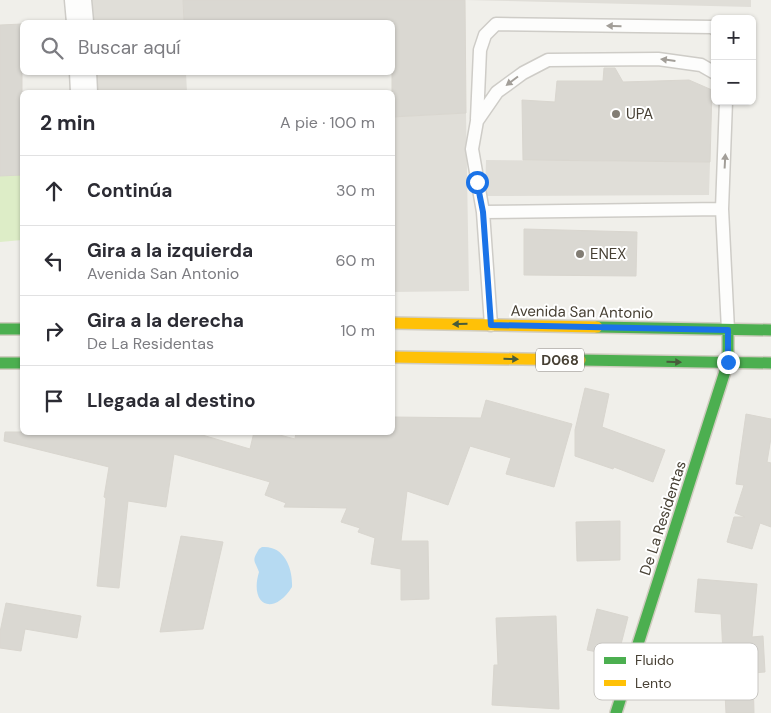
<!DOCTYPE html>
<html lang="es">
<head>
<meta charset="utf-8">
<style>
  :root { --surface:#fff; --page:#f2f2f3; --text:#2b2b33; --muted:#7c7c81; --line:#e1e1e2 }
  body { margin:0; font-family:"DM Sans",sans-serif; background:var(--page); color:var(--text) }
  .controls { position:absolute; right:15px; top:15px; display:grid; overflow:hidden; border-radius:8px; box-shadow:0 1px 4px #0004 }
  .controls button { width:45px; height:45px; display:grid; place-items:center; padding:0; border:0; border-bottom:1px solid var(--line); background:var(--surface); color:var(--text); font:25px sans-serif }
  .stop { position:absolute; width:15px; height:15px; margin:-11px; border:4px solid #1a73e8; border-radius:50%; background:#fff }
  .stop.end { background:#1a73e8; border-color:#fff; box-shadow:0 1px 5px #0008 }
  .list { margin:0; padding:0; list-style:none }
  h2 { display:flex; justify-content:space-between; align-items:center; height:65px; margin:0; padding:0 20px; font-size:21px }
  h2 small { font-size:16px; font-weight:400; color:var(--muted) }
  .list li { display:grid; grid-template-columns:32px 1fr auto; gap:15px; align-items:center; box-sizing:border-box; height:70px; padding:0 20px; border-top:1px solid var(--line) }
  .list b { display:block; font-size:19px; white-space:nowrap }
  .list p { margin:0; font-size:16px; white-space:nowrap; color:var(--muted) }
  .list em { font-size:16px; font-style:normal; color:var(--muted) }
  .icon { flex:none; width:28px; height:28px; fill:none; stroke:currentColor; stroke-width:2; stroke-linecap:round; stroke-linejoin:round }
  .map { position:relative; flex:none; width:771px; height:713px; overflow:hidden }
  .search { position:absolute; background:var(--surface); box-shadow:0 1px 4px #0004; left:20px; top:20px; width:375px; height:55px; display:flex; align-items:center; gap:12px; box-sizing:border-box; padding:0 18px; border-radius:8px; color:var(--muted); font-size:19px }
  .panel { position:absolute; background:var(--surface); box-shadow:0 1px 4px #0004; left:20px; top:90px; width:375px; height:345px; border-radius:8px }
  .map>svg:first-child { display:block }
  .green { fill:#ddedc7 }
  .parking { fill:#e0ded8 }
  .water { fill:#b6daf2 }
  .building { fill:#dad8d2; stroke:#d9d6cf }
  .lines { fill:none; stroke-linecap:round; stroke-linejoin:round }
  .lane-casing { stroke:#ceccc7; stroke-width:15 }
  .street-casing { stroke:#ceccc7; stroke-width:29 }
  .fast-casing { stroke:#d0ccc0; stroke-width:14 }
  .slow-casing { stroke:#d0ccc0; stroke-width:14 }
  .lane { stroke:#fdfdfc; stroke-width:12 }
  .street { stroke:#fdfdfc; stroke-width:26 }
  .fast { stroke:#4caf50; stroke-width:11 }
  .slow { stroke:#ffc107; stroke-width:11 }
  .oneway { fill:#a29e98 }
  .oneway2 { fill:#485c3b }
  .route { stroke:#1a73e8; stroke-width:6 }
  .poi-dot { fill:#827d74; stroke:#fff; stroke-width:2 }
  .labels { text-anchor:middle; stroke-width:4; stroke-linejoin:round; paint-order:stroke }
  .shield { fill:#fff; stroke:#7e7971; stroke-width:1 }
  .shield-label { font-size:14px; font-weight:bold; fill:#474034 }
  .poi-label { font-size:15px; fill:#474034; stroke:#fff; text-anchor:start }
  .street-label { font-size:15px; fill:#474034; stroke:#fff }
  .key { fill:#fff; stroke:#c8c6c2; stroke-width:1 }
  .key-label { font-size:14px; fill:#474034 }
</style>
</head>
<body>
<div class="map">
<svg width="771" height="713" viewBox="0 0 771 713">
  <rect width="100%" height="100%" fill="#f0efea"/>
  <path class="green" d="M22,172V240L0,242V175Z"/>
  <path class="parking" d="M89,0H183L184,22H91Z
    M465,0H751V7Z
    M95,73H186L187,92H97Z
    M466,113L469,291L393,292V117Z
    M486,160L710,162L709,195L485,196Z"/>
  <path class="water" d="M262,547C284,545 293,568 292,587C273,617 249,605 259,572C255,560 251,562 259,549Z"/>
  <path class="building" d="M183,0H465L466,113L392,117V22H184Z
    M22,24V175L0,176V25Z
    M604,68H615L623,82L689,80L712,90L710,162L523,160L522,100L555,102L557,81H603Z
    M524,229L637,232L636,276L524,275Z
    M585,388L609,394L602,427L665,450L653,482L614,467L613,469L575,456V430Z
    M486,400L572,424L554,487L506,474L511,458L470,446L448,505L407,491L401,541H428L429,599L401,600V569L371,564L375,538L358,532L360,528L341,522L347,508L284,507L286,503L265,495L270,482L174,454L166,507L128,501L119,588L97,586L106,498L104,497L109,467L4,441L5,432H192L250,449L254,432H268L295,439L296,432H392V417L481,418Z
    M746,414L771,419V438L767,462L771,463V527L760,523L752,549L727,542L734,517H745L735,513L744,485L736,484Z
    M620,521V560L577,561L576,522Z
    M181,536L223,542L203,629L160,632Z
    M698,579L757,584L752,637L763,636L765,672L753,673L754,713H726L721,614L695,612Z
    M6,603L81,616L77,638L25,629L21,651L0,648V632Z
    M597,609L628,617L618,656L587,650Z
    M556,616L559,709L492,705L494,665H498L496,618Z"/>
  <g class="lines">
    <defs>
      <path id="lane" d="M477,119L480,50L485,35L496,24L712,27L715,29
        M722,209L726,101
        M483,212L472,149L477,121L497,92L523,73L548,60L658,59L701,65L715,73
        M491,325L483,212L722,209L728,330"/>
      <path id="street" d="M78,0L80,22
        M83,72L84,92"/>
      <path id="fast" d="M597,327L771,330
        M0,329H22
        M580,360L771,363
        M0,363H22
        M616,713L728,362V330"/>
      <path id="slow" d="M392,323L597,327
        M392,357L580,360"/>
    </defs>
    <use href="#lane" class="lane-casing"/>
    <use href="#street" class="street-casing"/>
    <use href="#fast" class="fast-casing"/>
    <use href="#slow" class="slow-casing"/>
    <use href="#lane" class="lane"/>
    <use href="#street" class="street"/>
    <use href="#fast" class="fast"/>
    <use href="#slow" class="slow"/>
  </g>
  <defs><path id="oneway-solid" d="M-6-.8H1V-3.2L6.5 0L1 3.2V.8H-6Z" transform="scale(1.25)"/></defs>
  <g class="oneway">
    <use href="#oneway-solid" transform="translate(614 26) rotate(-179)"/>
    <use href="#oneway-solid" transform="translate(668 60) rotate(-173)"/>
    <use href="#oneway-solid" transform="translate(512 81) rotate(143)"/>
    <use href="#oneway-solid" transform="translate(725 161) rotate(-87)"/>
  </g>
  <g class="oneway2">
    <use href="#oneway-solid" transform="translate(460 324) rotate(179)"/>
    <use href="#oneway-solid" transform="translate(511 359) rotate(1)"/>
    <use href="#oneway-solid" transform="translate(674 362) rotate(1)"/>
  </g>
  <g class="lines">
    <path class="route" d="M477,182L483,212L491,325L728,330V362"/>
  </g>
  <g class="poi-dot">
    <circle cx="616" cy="114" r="5"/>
    <circle cx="580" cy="254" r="5"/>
  </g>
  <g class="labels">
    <rect class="shield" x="536" y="348.5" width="48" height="23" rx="4"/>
    <g class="shield-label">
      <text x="560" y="365">D068</text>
    </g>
    <g class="poi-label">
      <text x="626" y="119">UPA</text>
      <text x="590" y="259">ENEX</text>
    </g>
    <g class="street-label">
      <text transform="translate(582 312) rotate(1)" y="5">Avenida San Antonio</text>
      <text transform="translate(663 518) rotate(-72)" y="5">De La Residentas</text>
    </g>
  </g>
  <rect x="594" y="643" width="164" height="57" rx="8" class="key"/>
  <rect x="604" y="657" width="22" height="7" fill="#4caf50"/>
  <rect x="604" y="680" width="22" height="6" fill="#ffc107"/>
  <g class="key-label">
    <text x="635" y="665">Fluido</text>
    <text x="635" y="688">Lento</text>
  </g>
</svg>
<div class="controls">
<button>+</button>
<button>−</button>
</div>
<div class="stop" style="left:477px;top:182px"></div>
<div class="stop end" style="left:728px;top:362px"></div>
<div class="search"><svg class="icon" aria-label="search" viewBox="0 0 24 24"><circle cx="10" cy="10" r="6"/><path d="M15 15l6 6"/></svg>Buscar aquí</div>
<section class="panel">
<h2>2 min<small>A pie · 100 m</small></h2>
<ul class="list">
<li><svg class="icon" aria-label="ahead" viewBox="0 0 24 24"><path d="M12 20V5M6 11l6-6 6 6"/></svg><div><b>Continúa</b></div><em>30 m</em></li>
<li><svg class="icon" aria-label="left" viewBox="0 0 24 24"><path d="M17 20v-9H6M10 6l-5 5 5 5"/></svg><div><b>Gira a la izquierda</b><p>Avenida San Antonio</p></div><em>60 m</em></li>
<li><svg class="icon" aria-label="right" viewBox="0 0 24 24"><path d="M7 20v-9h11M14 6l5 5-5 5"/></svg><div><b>Gira a la derecha</b><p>De La Residentas</p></div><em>10 m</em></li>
<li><svg class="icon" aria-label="arrive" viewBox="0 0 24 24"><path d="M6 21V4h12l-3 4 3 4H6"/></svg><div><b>Llegada al destino</b></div></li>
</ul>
</section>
</div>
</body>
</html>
